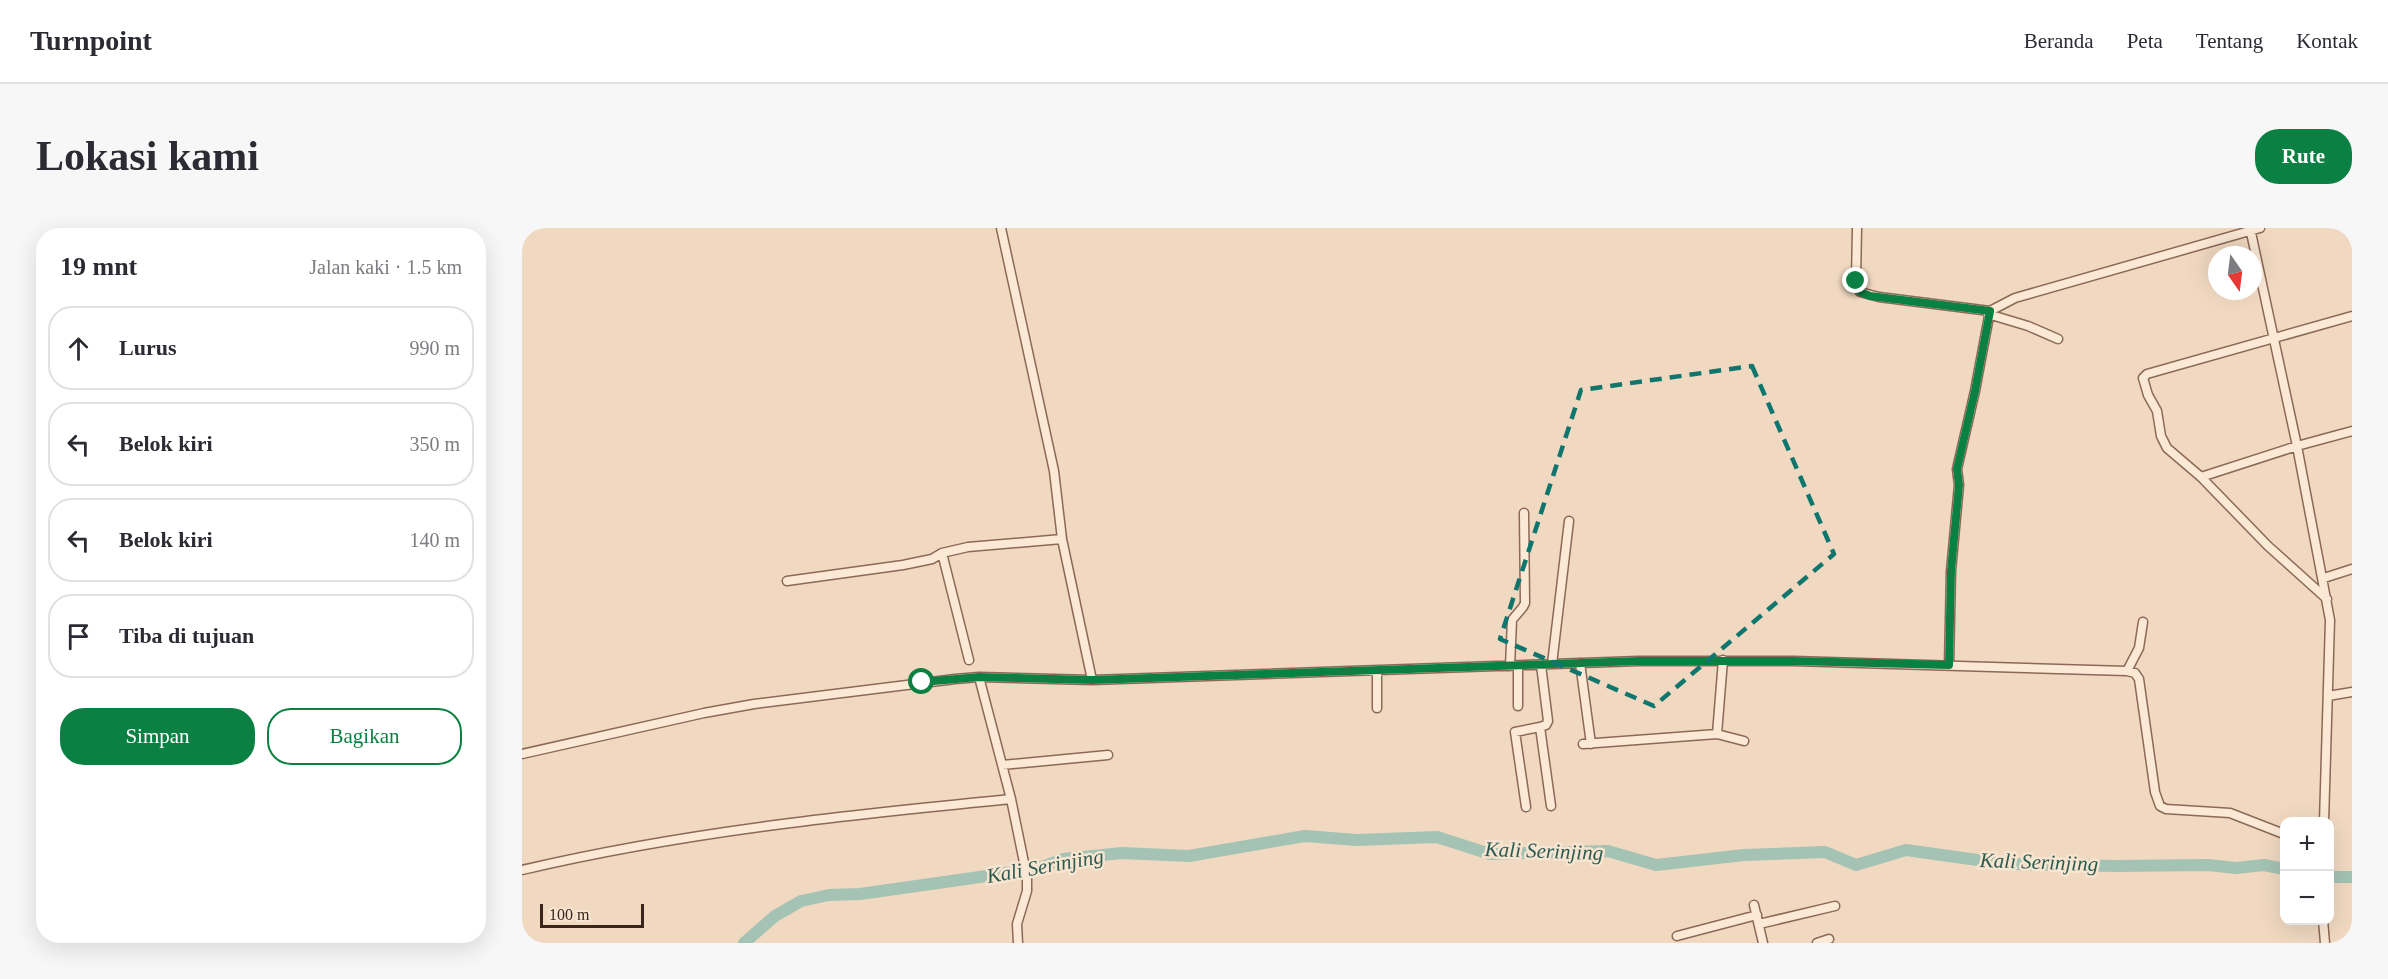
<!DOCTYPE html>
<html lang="id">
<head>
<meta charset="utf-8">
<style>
  :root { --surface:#fff; --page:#f7f7f7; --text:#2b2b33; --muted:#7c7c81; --line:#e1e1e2; --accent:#0b8043 }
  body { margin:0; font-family:"Times New Roman",serif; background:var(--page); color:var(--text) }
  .controls { position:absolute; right:18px; bottom:18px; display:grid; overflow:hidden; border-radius:12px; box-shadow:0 6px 24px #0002 }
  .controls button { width:54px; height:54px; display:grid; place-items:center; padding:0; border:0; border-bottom:2px solid var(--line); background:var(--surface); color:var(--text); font:30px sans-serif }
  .compass { position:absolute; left:1686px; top:18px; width:54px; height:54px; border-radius:50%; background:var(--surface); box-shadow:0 6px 24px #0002; rotate:166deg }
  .scale { position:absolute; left:18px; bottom:15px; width:104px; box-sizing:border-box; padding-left:6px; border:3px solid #3a251c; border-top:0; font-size:16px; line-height:21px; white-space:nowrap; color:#3a251c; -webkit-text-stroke:4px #f8e5d1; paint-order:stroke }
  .stop { position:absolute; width:18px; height:18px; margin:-14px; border:4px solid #0b8043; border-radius:50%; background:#fff }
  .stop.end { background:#0b8043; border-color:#fff; box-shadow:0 2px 6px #0008 }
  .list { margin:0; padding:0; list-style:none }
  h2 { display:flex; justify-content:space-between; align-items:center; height:78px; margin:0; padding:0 24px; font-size:26px }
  h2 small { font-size:20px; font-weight:400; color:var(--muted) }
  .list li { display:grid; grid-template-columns:39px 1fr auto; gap:18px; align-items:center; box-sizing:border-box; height:84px; margin:0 12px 12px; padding:0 12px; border:2px solid var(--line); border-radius:24px }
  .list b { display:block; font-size:22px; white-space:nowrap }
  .list em { font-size:20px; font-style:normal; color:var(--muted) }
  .actions { display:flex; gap:12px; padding:18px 24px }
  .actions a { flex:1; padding:14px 0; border:2px solid var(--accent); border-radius:24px; text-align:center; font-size:21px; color:var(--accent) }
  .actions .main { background:var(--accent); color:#fff }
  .icon { flex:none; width:33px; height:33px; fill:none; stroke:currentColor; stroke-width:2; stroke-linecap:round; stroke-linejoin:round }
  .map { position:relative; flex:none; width:1830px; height:715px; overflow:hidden; border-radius:24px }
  header { display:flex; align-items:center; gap:36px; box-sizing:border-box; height:84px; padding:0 30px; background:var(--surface); border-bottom:2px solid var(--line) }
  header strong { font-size:28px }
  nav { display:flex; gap:33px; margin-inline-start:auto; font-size:21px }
  .intro { display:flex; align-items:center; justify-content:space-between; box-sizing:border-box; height:144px; padding:0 36px }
  h1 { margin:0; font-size:42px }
  .button { padding:15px 27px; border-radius:24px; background:var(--accent); color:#fff; font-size:21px; font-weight:700 }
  main { display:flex; gap:36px; padding:0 36px }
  aside { flex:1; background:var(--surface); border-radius:24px; box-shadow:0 6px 24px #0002 }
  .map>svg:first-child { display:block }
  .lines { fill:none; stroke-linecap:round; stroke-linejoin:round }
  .river { stroke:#a4c3b4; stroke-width:12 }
  .minor-casing { stroke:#8c6957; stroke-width:11 }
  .minor { stroke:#fbe8d5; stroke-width:8 }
  .route { stroke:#0b8043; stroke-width:8 }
  .marked { fill:none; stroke:#0f766e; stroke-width:4.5; stroke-dasharray:12 8; stroke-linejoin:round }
  .labels { text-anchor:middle; stroke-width:5; stroke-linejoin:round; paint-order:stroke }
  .water-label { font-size:21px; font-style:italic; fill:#2b5b4f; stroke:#f8e5d1 }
</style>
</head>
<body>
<header>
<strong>Turnpoint</strong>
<nav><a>Beranda</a><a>Peta</a><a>Tentang</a><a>Kontak</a></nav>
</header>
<div class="intro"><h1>Lokasi kami</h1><a class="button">Rute</a></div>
<main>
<aside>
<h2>19 mnt<small>Jalan kaki · 1.5 km</small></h2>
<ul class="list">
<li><svg class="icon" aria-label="ahead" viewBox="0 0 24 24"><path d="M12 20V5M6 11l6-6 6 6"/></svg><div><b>Lurus</b></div><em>990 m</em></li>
<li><svg class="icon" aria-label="left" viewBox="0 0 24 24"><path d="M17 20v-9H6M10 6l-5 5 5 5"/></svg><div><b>Belok kiri</b></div><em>350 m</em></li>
<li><svg class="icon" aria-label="left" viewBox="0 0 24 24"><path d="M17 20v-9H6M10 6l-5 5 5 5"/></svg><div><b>Belok kiri</b></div><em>140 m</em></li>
<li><svg class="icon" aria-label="arrive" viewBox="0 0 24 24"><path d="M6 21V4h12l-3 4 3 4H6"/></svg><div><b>Tiba di tujuan</b></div></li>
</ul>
<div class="actions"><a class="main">Simpan</a><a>Bagikan</a></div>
</aside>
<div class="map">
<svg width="1830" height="715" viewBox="0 0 1830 715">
  <rect width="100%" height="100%" fill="#f1d9c1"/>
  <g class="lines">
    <path class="river" d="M1808,649H1830
      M222,715L253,688L279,673L307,667L338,666L451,650L517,640L541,631L600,625L667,628L783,608L835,612L915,609L968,626L1086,623L1134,637L1222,627L1303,624L1334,637L1384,622L1484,636L1594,638L1686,637L1714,640L1742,637L1762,641"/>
    <defs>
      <path id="minor" d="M479,0L532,243L540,311L570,452
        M1335,0L1334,53L1338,64L1357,69L1468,83
        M1728,0L1775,218L1808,392L1802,594
        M1466,86L1506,98L1536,111
        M1679,249L1775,218L1830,203
        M420,325L447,432
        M1802,350L1830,341
        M265,353L381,337L410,331L420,325L446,319L540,311
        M1805,371L1746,318L1679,249L1645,220L1639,208L1635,183L1626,167L1621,150L1625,146L1830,88
        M1058,435L1069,516
        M1030,436L1047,293
        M1019,437L1026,493L1024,497L1018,499L1029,578
        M1427,437L1429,343L1437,257L1435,241L1453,163L1468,83L1493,70L1738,0
        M988,438L990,392L1001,379L1003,375L1002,285
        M996,438V478
        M855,443V480
        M1605,443L1617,420L1621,394
        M457,449L489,571L505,649V663L495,696L496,715
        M1806,468L1830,464
        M1195,506L1201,432
        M1061,516L1195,506L1222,513
        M0,526L182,485L232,476L433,451L457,449L570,452L1117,433H1272L1605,443L1613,445L1617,451L1633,564L1638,578L1644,581L1708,585L1762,606
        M480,537L586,527
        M1004,579L993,504L1018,499
        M0,642C161,604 325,587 489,571
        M1232,677L1241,715
        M1801,692L1803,715
        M1237,696L1313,678
        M1155,708L1235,687
        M1295,715L1307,711"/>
    </defs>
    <use href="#minor" class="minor-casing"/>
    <use href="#minor" class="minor"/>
  </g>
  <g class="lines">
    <path class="route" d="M400,454L457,449L570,452L1117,433H1272L1427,437L1429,343L1437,257L1435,241L1453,163L1468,83L1348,68L1338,64L1334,53"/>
  </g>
  <path class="marked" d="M1230,138L1312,326L1132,478L978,411L1059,162Z"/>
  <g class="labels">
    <g class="water-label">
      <text transform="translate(1022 623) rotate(2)" y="7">Kali Serinjing</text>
      <text transform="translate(1517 634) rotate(2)" y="7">Kali Serinjing</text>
      <text transform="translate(523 638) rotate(-10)" y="7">Kali Serinjing</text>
    </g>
  </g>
</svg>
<div class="controls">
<button>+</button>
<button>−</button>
</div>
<svg class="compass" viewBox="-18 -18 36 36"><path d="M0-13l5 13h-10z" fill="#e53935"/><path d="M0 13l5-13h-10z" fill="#7c7c81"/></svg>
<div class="scale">100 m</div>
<div class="stop" style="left:400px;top:454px"></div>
<div class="stop end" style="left:1334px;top:53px"></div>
</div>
</main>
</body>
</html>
